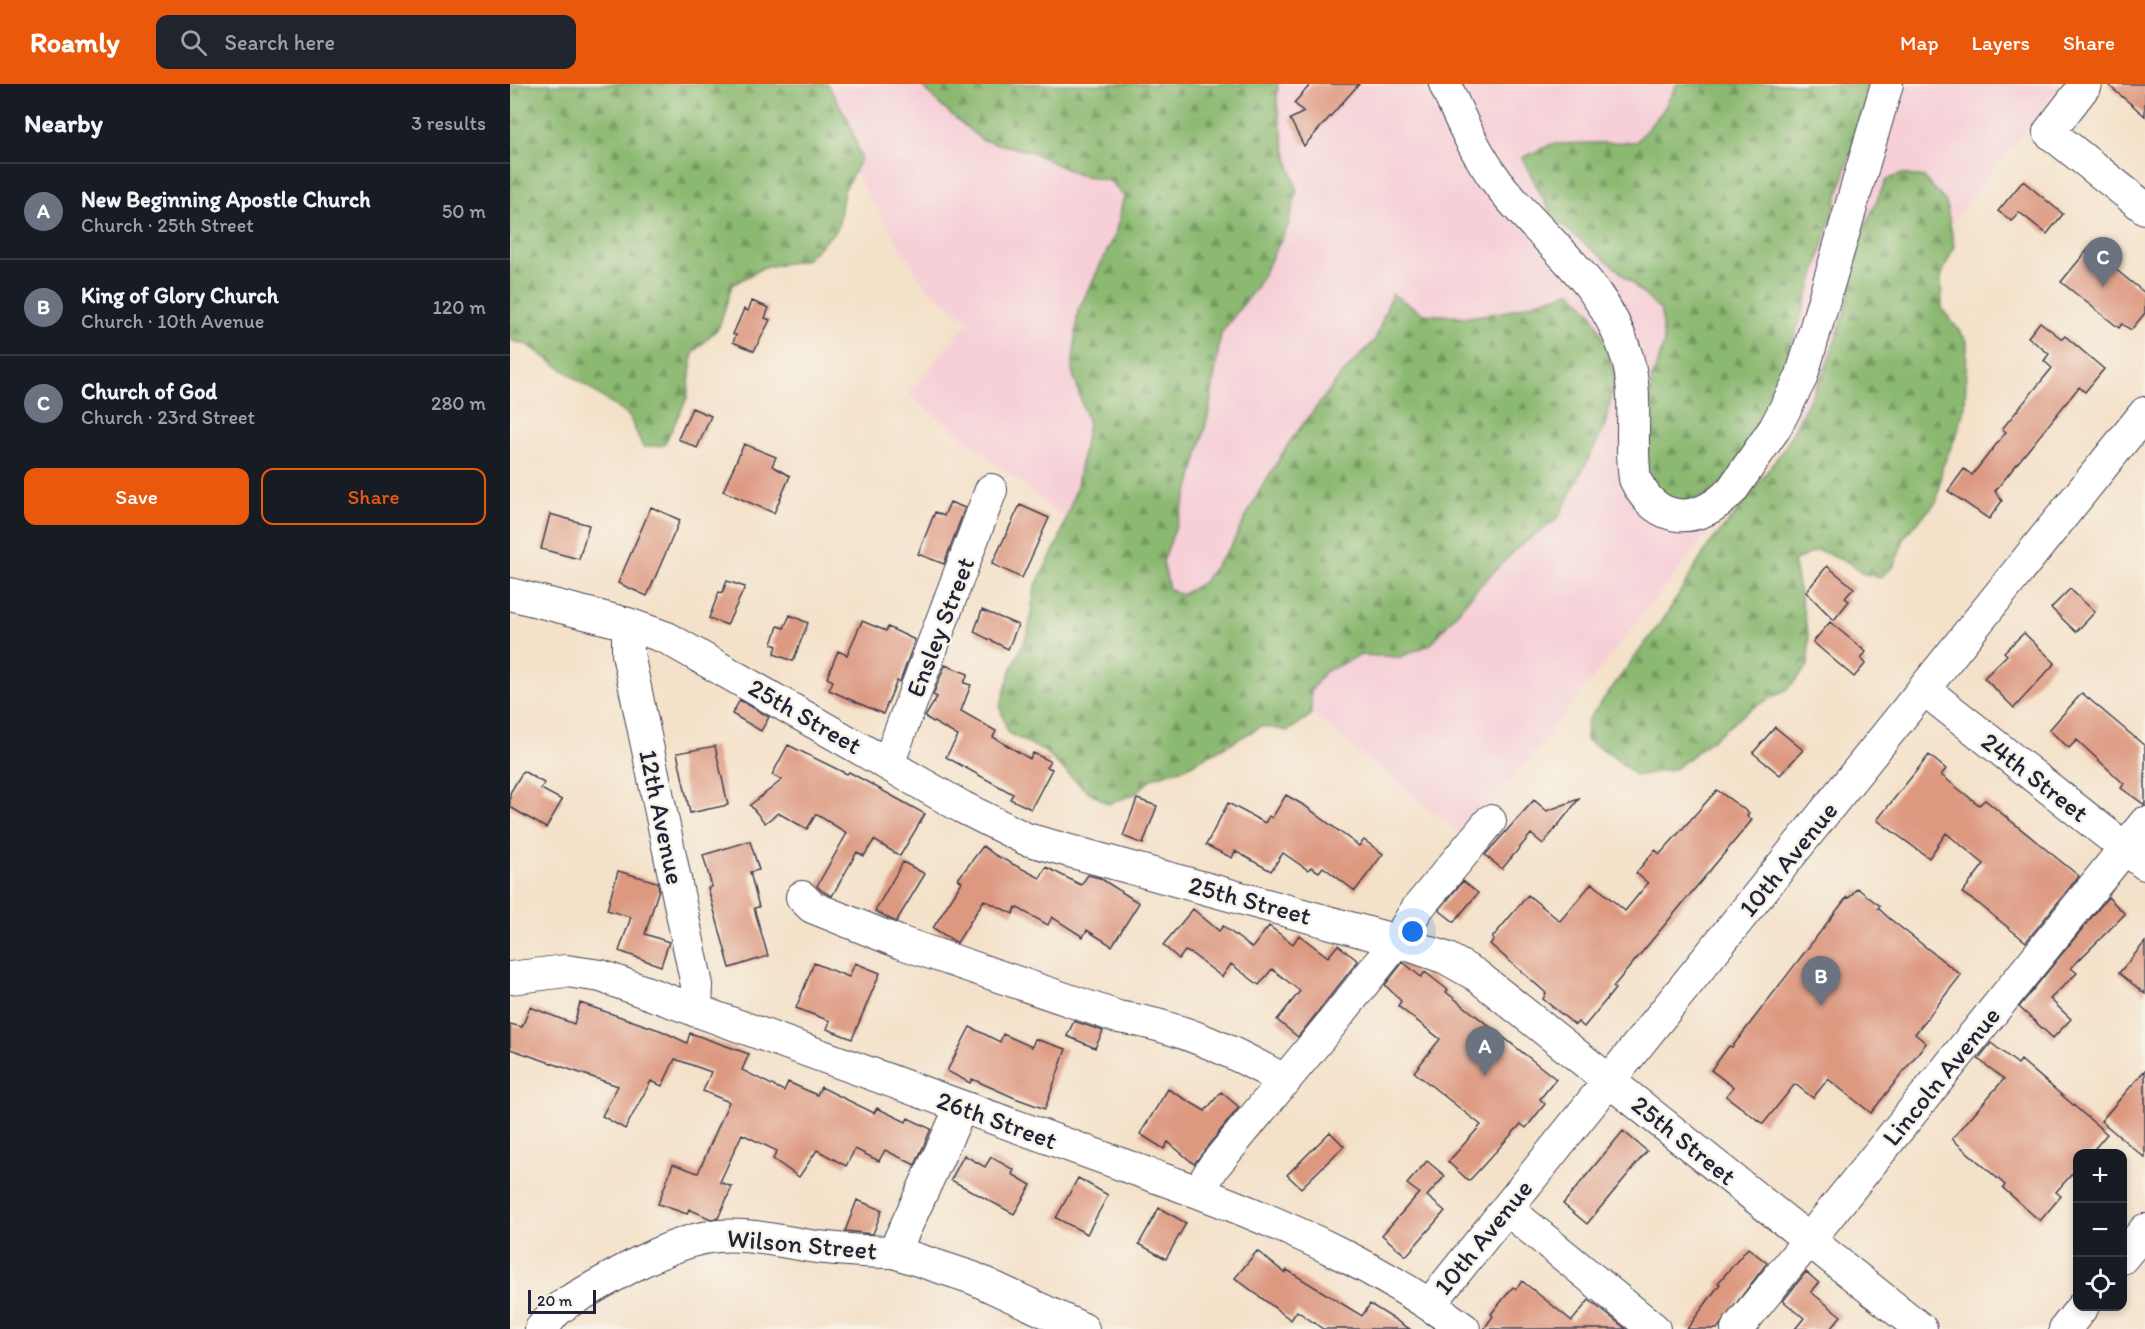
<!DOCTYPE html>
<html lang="en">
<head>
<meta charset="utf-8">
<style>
  :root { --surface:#171b24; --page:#20242c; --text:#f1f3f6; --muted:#9ea1a6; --line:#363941; --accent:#ea580c }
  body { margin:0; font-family:Itim,sans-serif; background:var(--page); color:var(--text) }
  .controls { position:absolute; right:18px; bottom:18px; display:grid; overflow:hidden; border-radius:12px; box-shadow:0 3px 9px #0003 }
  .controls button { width:54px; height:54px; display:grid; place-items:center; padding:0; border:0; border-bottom:2px solid var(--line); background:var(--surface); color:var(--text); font:30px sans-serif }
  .scale { position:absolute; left:18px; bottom:15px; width:68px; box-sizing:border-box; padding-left:6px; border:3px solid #22223b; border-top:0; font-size:16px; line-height:21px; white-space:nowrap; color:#22223b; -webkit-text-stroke:4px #f7f3e8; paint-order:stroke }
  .you { position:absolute; left:903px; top:848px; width:21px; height:21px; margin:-15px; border:4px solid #fff; border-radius:50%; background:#1a73e8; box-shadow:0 0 0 9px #1a73e833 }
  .badge { display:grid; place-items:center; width:39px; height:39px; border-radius:50%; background:var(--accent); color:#fff; font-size:20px; font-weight:700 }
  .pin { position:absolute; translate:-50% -50px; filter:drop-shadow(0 2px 3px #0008) }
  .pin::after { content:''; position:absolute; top:32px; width:21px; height:18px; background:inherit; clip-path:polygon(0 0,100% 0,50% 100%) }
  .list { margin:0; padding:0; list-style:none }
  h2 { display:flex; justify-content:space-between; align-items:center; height:78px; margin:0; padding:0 24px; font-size:26px }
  h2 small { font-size:20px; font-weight:400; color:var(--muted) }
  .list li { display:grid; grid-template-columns:39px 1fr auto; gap:18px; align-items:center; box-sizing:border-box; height:96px; padding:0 24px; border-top:2px solid var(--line) }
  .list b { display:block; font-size:22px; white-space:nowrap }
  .list p { margin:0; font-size:20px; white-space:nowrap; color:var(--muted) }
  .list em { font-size:20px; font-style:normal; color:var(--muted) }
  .actions { display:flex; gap:12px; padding:18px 24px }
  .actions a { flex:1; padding:14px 0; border:2px solid var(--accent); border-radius:12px; text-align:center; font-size:21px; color:var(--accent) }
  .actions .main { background:var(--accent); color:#fff }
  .icon { flex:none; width:33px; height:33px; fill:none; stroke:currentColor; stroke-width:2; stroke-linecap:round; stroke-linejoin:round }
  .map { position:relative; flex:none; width:1635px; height:1245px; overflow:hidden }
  header { display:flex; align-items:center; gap:36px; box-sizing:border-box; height:84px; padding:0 30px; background:var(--accent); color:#fff }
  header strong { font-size:28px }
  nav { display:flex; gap:33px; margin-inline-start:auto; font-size:21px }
  .search { width:420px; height:54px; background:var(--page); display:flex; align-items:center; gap:15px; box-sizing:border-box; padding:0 21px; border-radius:12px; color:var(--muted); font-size:22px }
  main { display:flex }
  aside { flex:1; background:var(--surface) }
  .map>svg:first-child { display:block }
  .built { fill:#f6cfd7 }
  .forest { fill:url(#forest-firs); stroke:#576e56; stroke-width:1.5 }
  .building { fill:#dd9880 }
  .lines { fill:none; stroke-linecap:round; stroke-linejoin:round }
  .minor-casing { stroke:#423f50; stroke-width:34 }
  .minor { stroke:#fff; stroke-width:32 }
  .labels { text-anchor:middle; stroke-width:5; stroke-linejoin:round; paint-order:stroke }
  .street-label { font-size:26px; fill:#22223b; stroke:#f7f3e8 }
</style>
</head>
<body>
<header>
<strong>Roamly</strong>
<div class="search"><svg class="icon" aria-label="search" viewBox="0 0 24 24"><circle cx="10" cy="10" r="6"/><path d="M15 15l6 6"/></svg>Search here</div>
<nav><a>Map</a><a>Layers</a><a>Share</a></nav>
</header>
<main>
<aside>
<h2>Nearby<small>3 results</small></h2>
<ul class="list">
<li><span class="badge" style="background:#6b7280">A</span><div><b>New Beginning Apostle Church</b><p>Church · 25th Street</p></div><em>50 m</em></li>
<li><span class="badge" style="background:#6b7280">B</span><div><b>King of Glory Church</b><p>Church · 10th Avenue</p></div><em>120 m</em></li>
<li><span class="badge" style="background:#6b7280">C</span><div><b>Church of God</b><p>Church · 23rd Street</p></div><em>280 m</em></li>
</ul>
<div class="actions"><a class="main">Save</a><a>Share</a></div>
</aside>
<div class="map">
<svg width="1635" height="1245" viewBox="0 0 1635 1245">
  <defs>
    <pattern id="forest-firs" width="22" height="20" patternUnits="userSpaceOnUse" patternTransform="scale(1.5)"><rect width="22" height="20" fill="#8cb972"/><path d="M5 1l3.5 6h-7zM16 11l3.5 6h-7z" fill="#72965f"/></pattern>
  </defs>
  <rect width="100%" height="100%" fill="#f7f3e8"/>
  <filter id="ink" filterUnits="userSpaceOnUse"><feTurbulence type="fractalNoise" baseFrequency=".0167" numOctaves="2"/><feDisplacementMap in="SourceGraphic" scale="12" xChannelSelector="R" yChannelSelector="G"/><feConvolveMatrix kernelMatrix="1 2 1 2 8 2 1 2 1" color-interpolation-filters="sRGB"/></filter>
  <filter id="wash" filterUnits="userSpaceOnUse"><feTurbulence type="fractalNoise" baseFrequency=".008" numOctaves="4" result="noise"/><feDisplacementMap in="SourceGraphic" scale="24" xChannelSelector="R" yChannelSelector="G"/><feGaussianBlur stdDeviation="1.35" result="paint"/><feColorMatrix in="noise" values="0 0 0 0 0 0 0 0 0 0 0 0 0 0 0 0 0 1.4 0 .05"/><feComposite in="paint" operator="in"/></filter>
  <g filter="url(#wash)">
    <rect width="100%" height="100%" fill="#f4e1c9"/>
    <path class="built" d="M285,0H1552L957,754L398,310L459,237L416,203L297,14Z"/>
    <path class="forest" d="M0,0H317L339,37L351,74L334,107L328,144L308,164L295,176L254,183L222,201L209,243L183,269L177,314L154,361L133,363L119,332L18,261L0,256Z
      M411,0H768L767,20L775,65L787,107L778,142L747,202L711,249L699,328L679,405L653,478L659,505L671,511L692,499L721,462L750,406L781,356L828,295L865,256L882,210L914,230L959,233L998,227L1062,207L1082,230L1097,264L1106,294L1094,344L1048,434L1006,465L965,507L921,560L890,573L851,571L814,588L801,607V631L778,647L752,642L677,683L642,694L625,710L598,720L573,704L534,667L498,649L490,623L501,586L518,549L525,503L549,456L567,402L578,340L562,286L568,227L605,151L614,112L600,97L566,90L522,68L472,56L431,22Z
      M1167,0H1361L1301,202L1266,307L1247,351L1222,390L1196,412L1171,419L1151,411L1137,383L1141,297L1154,260L1151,227L1107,185L1044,135L1012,74L1042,60L1126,58L1152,28Z
      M1392,90L1414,94L1436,118L1444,162L1431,193L1432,225L1457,257L1455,322L1448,347L1432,384L1427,417L1395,452L1384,482L1370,493L1351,489L1340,479L1308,466L1283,477L1299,554L1298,582L1278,605L1242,624L1166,684L1126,692L1101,670L1076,656L1077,637L1155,533L1198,462L1232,422L1275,363L1316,283L1335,227L1351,152L1376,96Z"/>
    <g id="blocks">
      <path class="building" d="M801,0H849L794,62L780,35L794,28L784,19Z
        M1597,0H1635V32L1621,20Z
        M1513,97L1553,130L1537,150L1509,128L1502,137L1488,127Z
        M1579,164L1635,209V229L1621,246L1612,240L1609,244L1551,198Z
        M242,217L259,224L255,234L260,236L244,267L223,258L226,251L223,250L234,225L238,227Z
        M1530,238L1552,255L1555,252L1594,285L1575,308L1569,303L1485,407L1492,417L1479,435L1438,407L1454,385L1462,391L1496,348L1492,345L1542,284L1534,277L1539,270L1518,253Z
        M182,324L201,332L187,364L168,355Z
        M234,360L266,373L262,382L280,392L264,429L213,407Z
        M440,418L455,424L434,480L408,470L425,428L434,432Z
        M510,421L539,434L512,494L482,480Z
        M141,423L170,436L137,512L108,499Z
        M40,430L79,441L69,475L31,465Z
        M1317,482L1344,504L1335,514L1339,517L1324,536L1296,508Z
        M217,497L235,503L217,541L199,534L209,508L212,509Z
        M1560,505L1585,528L1566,548L1541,524Z
        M472,526L508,541L498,565L464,548Z
        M280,531L298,539L283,577L264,570L267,562L262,560L268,542L274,544Z
        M352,537L376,547L378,543L405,556L390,598L387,597L373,630L319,606L323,597L317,594L328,567L337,571Z
        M1320,538L1356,568L1351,575L1356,579L1344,593L1303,558Z
        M1514,549L1545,579L1504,624L1474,594L1497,571L1494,568Z
        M435,581L458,590L454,599L461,601L451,627L486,647L483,653L520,675L523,669L540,677L537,683L542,685L521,725L500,715L503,710L436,673L448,652L415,633L427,613L423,611Z
        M1572,609L1635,662V721L1611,704L1614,700L1567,656L1559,664L1539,646Z
        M230,616L259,633L251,647L222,630Z
        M1265,643L1293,666L1270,691L1243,669Z
        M278,661L337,690L339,688L415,730L390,772L364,756L354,772L347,768L322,812L312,807L307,802L337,749L306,730L297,745L268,729L255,739L240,721L272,696L262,691Z
        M205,662L218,721L180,729L167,669Z
        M1419,671L1436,685L1431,691L1469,721L1475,716L1569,792L1516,858L1469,820L1452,809L1474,780L1436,749L1419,774L1367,736Z
        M13,687L34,699L31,705L52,716L36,744L0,723V709Z
        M1207,706L1239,729L1237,732L1242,736L1103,903L1105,905L1074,943L1068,938L1065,941L1033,915L1036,909L980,860L984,856L982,854L1018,811L1050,837L1082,799L1115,827L1138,799L1126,789L1145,766L1150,770Z
        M776,711L795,722L849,762L854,756L873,770L845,807L813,783L809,788L801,783L798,786L773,769L761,787L725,767L722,774L696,761L718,719L755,739L759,732L762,734Z
        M627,715L647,722L633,760L613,752Z
        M1069,715L1033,760L1021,750L992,785L975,771L1024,716L1037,727Z
        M240,757L249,786L240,788L249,823L244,824L258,872L220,884L198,804L202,803L193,771Z
        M473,762L485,771L530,794L536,783L571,801L578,791L590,794L629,819L602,862L577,846L573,853L542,833L538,841L506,823L503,830L474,816L447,859L423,844L452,798L448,795Z
        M393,778L415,790L386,838L365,827Z
        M108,787L147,798L149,805L135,850L159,858L151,882L109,867L121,833L97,826Z
        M953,797L968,809L944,838L929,826Z
        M1347,804L1370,822L1368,824L1380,835L1451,891L1405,950L1416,959L1361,1029L1318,995L1303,1014L1285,1000L1253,1040L1216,1012L1223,1003L1201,986L1219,962L1222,963L1337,813L1339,814Z
        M1598,813L1615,830L1561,884L1567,889L1540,915L1561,935L1543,954L1509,923Z
        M683,825L709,847L713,842L742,864L759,842L783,860L789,851L818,873L828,861L848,877L788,953L767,936L790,907L762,885L749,901L721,880L712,893L682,870L675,867L669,875L653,861Z
        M1635,858V910L1609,889Z
        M893,878L911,893L915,888L938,906L936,908L1046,995L1030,1015L1035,1020L1016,1044L1011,1040L959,1097L938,1078L971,1041L904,988L930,955L888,922L891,917L875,901Z
        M304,879L339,893L345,879L370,889L342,955L317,945L320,937L286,924Z
        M70,919L152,947L177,959L180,949L239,970L232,986L274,1007L278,998L307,1011L311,1003L364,1029L367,1024L396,1038L398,1034L421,1045L405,1081L375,1066L369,1077L345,1065L336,1082L307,1066L289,1093L263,1075L267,1067L232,1050L210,1098L222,1103L208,1134L201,1135L179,1125L177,1130L148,1120L163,1080L188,1089L219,1018L193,1007L201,988L165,975L152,1002L141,997L115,1045L92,1032L108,1002L0,965V940L12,943L20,923L64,940Z
        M564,937L593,947L585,964L557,952Z
        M460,943L490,958L493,950L522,963L525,955L556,965L535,1025L505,1014L462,995L460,999L437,987Z
        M1481,959L1508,980L1511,976L1597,1050L1580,1070H1568V1083L1546,1108L1551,1112L1530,1137L1493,1104L1495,1101L1442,1055L1494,995L1468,975Z
        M1635,986V1074L1591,1037Z
        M658,1005L695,1027L711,1008L729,1023L684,1080L658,1058L654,1065L630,1050Z
        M1113,1047L1137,1067L1077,1140L1053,1120Z
        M820,1048L834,1062L791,1104L777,1091Z
        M454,1071L475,1083L481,1073L504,1086L502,1090L521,1101L504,1130L441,1096Z
        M917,1077L935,1092L917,1112L935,1127L896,1172L872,1151L909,1109L897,1100Z
        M568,1094L598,1111L577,1150L546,1134Z
        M347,1116L372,1126L363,1150L335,1147Z
        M649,1124L676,1139L656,1175L629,1160Z
        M1238,1164L1257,1179L1207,1245H1177L1210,1200L1208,1199Z
        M747,1167L775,1189L777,1186L852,1232L860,1220L900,1245H813L787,1227L781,1236L725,1194Z
        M1296,1188L1309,1199L1301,1208L1331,1232L1320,1245H1285L1294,1234L1273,1217Z
        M1012,1197L1062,1237L1079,1216L1116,1245H974L983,1232L981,1230L1003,1203L1006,1205Z"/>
    </g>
  </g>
  <g filter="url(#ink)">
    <use href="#blocks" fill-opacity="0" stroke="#423f50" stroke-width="1.5"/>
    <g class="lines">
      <defs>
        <path id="minor" d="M935,0C951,37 966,71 991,103C1038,162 1094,196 1117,273C1129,313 1119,355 1125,395C1147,442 1189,441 1222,406L1265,344L1291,294L1377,0
          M1576,0L1539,48L1635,124
          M0,510L118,540L157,554L452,723L516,755L887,857L936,874L966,891L1411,1245
          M118,540V570L187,901L186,927
          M1415,606L1635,780
          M378,680L481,406
          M292,813L302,823L389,858L608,933C667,941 723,967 775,997
          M0,894L56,887L91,892L688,1108C782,1144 873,1185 954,1245
          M688,1108L704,1082L822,939L887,857L907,825L980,737
          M997,1125L1144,1245
          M384,1168L463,1194L573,1245
          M1612,1174L1635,1146
          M920,1220L1635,329
          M31,1245L46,1227L58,1218C98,1196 141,1168 185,1156C225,1145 267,1157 307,1163C333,1166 359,1168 384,1168L451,1024
          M1227,1245L1635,739
          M1555,1245L1573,1222"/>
      </defs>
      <use href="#minor" class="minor-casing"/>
      <use href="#minor" class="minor"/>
    </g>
  </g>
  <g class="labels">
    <g class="street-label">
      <text transform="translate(430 543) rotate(-69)" y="9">Ensley Street</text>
      <text transform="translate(295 632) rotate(30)" y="9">25th Street</text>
      <text transform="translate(1525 693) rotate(38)" y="9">24th Street</text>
      <text transform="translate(152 733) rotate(78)" y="9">12th Avenue</text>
      <text transform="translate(1278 775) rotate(-51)" y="9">10th Avenue</text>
      <text transform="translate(740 816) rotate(15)" y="9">25th Street</text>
      <text transform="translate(1431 992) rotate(-51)" y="9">Lincoln Avenue</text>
      <text transform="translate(487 1036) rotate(20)" y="9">26th Street</text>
      <text transform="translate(1174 1056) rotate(39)" y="9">25th Street</text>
      <text transform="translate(973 1153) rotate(-51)" y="9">10th Avenue</text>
      <text transform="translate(292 1160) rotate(5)" y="9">Wilson Street</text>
    </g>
  </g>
</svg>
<div class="controls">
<button>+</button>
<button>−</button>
<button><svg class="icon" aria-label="locate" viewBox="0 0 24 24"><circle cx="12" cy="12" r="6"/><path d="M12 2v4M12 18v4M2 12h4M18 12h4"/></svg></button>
</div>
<div class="scale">20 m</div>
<div class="you"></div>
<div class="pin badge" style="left:975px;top:992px;background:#6b7280">A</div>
<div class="pin badge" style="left:1311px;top:922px;background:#6b7280">B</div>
<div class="pin badge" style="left:1593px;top:203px;background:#6b7280">C</div>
</div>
</main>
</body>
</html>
